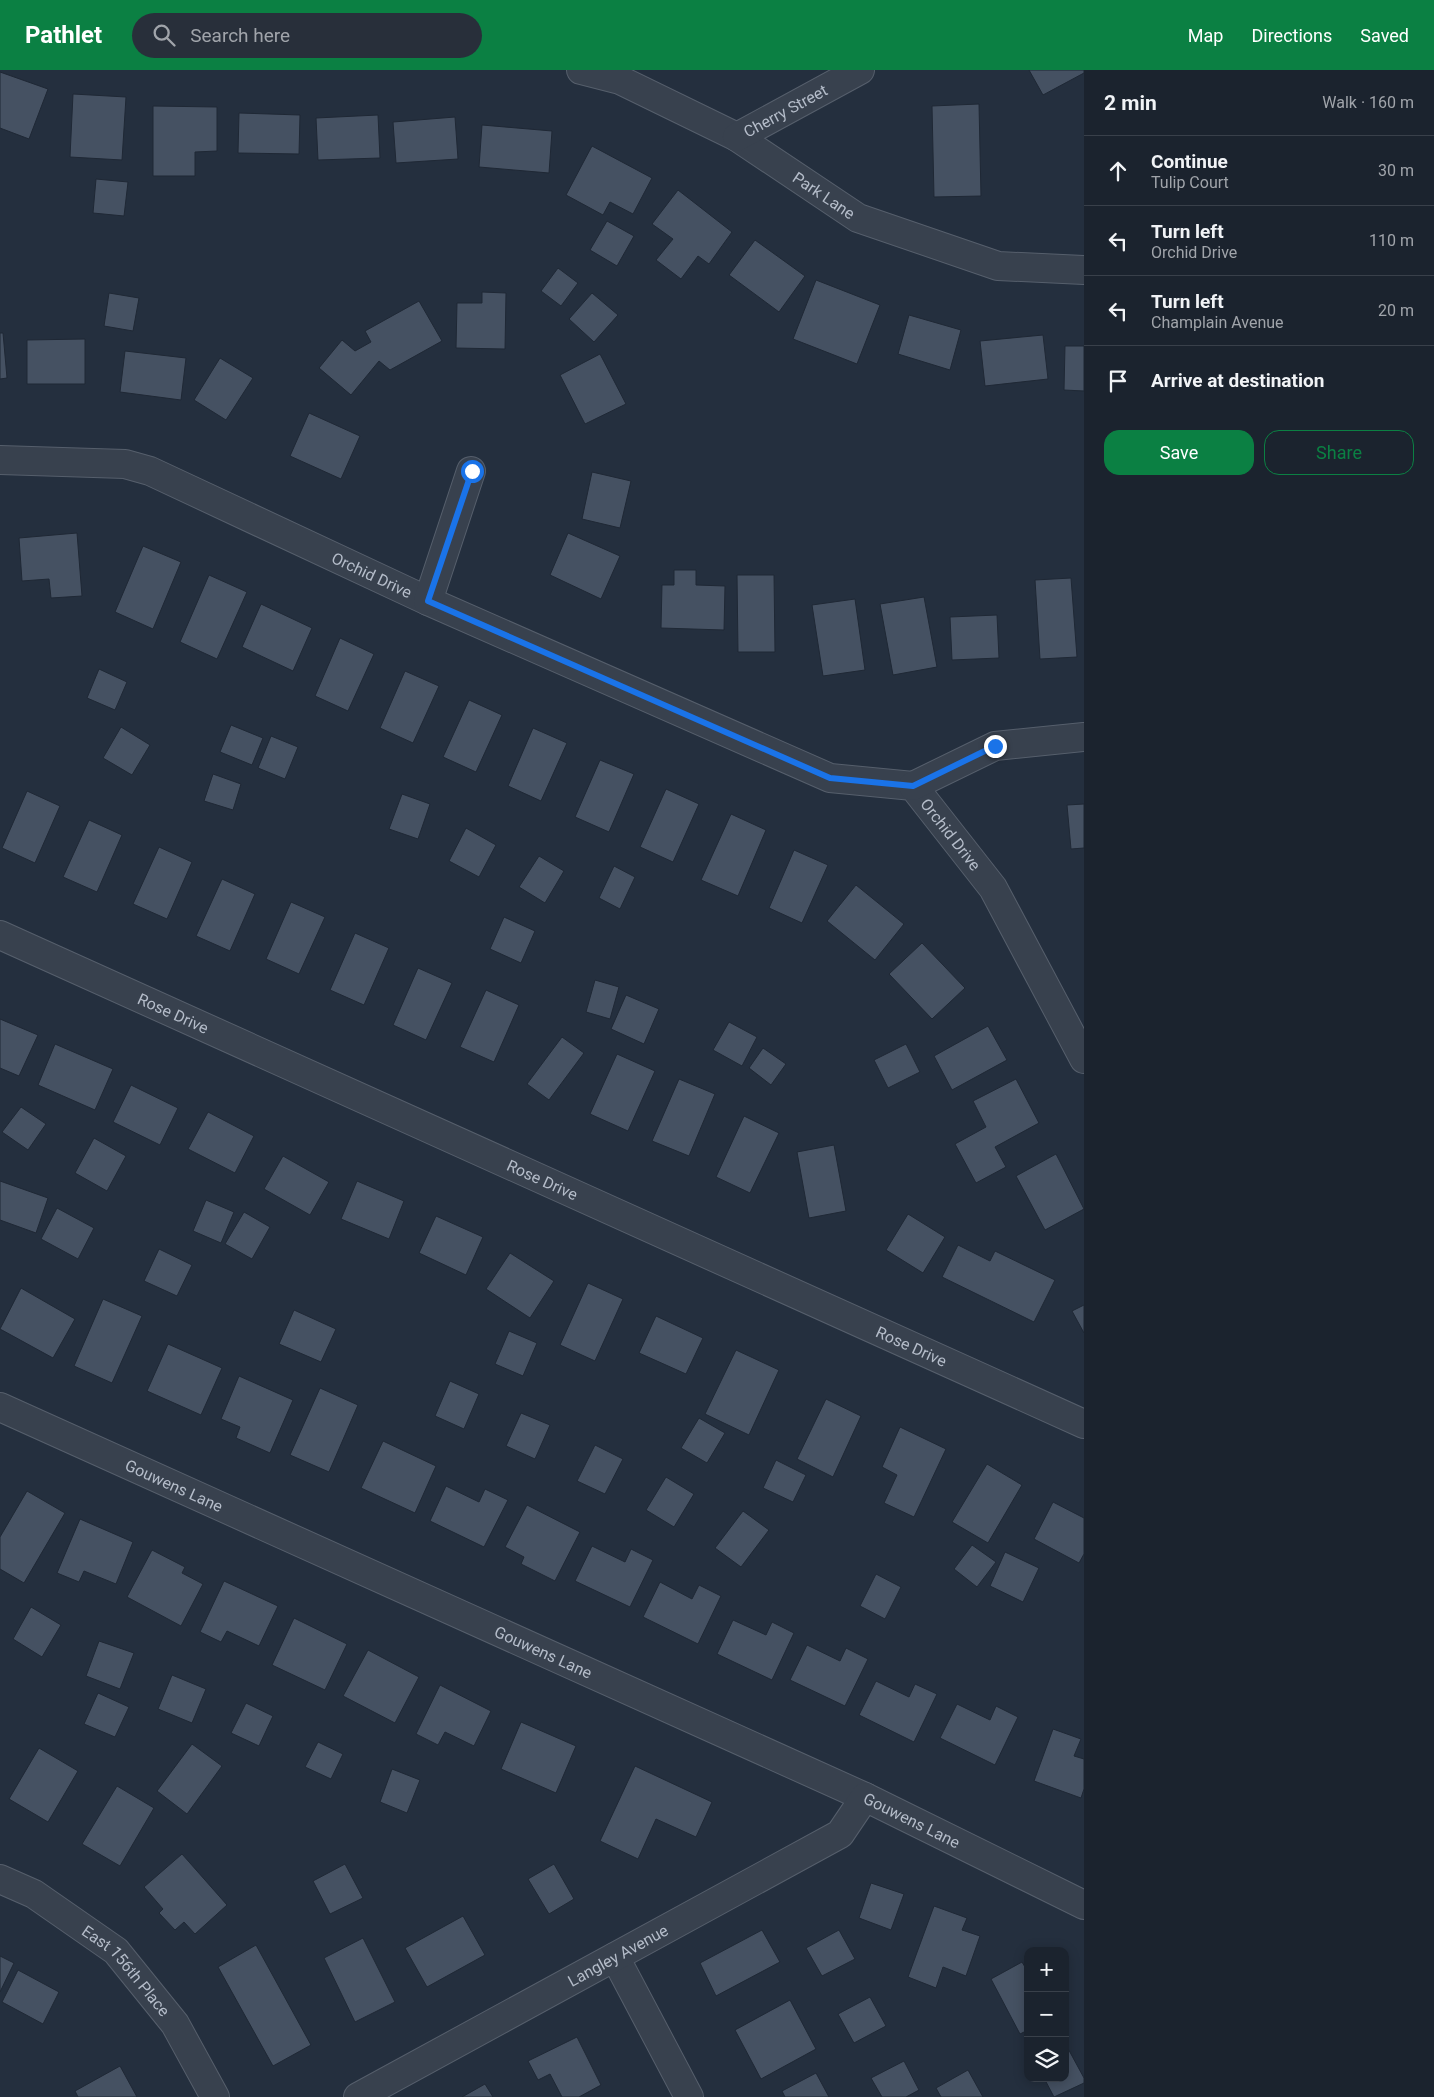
<!DOCTYPE html>
<html lang="en">
<head>
<meta charset="utf-8">
<style>
  :root { --surface:#1b232e; --page:#282f3a; --text:#f1f3f6; --muted:#a0a4aa; --line:#39404a; --accent:#0b8043 }
  body { margin:0; font-family:Roboto,sans-serif; background:var(--page); color:var(--text) }
  .controls { position:absolute; right:15px; bottom:15px; display:grid; overflow:hidden; border-radius:10px; box-shadow:0 2px 12px #0003 }
  .controls button { width:45px; height:45px; display:grid; place-items:center; padding:0; border:0; border-bottom:1px solid var(--line); background:var(--surface); color:var(--text); font:25px sans-serif }
  .stop { position:absolute; width:15px; height:15px; margin:-11px; border:4px solid #1a73e8; border-radius:50%; background:#fff }
  .stop.end { background:#1a73e8; border-color:#fff; box-shadow:0 1px 5px #0008 }
  .list { margin:0; padding:0; list-style:none }
  h2 { display:flex; justify-content:space-between; align-items:center; height:65px; margin:0; padding:0 20px; font-size:21px }
  h2 small { font-size:16px; font-weight:400; color:var(--muted) }
  .list li { display:grid; grid-template-columns:32px 1fr auto; gap:15px; align-items:center; box-sizing:border-box; height:70px; padding:0 20px; border-top:1px solid var(--line) }
  .list b { display:block; font-size:19px; white-space:nowrap }
  .list p { margin:0; font-size:16px; white-space:nowrap; color:var(--muted) }
  .list em { font-size:16px; font-style:normal; color:var(--muted) }
  .actions { display:flex; gap:10px; padding:15px 20px }
  .actions a { flex:1; padding:11px 0; border:1px solid var(--accent); border-radius:15px; text-align:center; font-size:18px; color:var(--accent) }
  .actions .main { background:var(--accent); color:#fff }
  .icon { flex:none; width:28px; height:28px; fill:none; stroke:currentColor; stroke-width:2; stroke-linecap:round; stroke-linejoin:round }
  .map { position:relative; flex:none; width:1084px; height:2027px; overflow:hidden }
  header { display:flex; align-items:center; gap:30px; box-sizing:border-box; height:70px; padding:0 25px; background:var(--accent); color:#fff }
  header strong { font-size:24px }
  nav { display:flex; gap:28px; margin-inline-start:auto; font-size:18px }
  .search { width:350px; height:45px; background:var(--page); display:flex; align-items:center; gap:12px; box-sizing:border-box; padding:0 18px; border-radius:28px; color:var(--muted); font-size:19px }
  main { display:flex }
  aside { flex:1; background:var(--surface) }
  .map>svg:first-child { display:block }
  .building { fill:#455162; stroke:#1f2835 }
  .lines { fill:none; stroke-linecap:round; stroke-linejoin:round }
  .minor-casing { stroke:#565f6c; stroke-width:30 }
  .minor { stroke:#38414e; stroke-width:28 }
  .route { stroke:#1a73e8; stroke-width:6 }
  .labels { text-anchor:middle; stroke-width:5; stroke-linejoin:round; paint-order:stroke }
  .street-label { font-size:16px; fill:#b4bcc9; stroke:#1d2633 }
</style>
</head>
<body>
<header>
<strong>Pathlet</strong>
<div class="search"><svg class="icon" aria-label="search" viewBox="0 0 24 24"><circle cx="10" cy="10" r="6"/><path d="M15 15l6 6"/></svg>Search here</div>
<nav><a>Map</a><a>Directions</a><a>Saved</a></nav>
</header>
<main>
<div class="map">
<svg width="1084" height="2027" viewBox="0 0 1084 2027">
  <rect width="100%" height="100%" fill="#242f3e"/>
  <path class="building" d="M1029,0H1084V3L1043,25Z
    M0,2L48,19L29,69L0,58Z
    M73,24L126,27L122,90L70,87Z
    M979,34L981,126L934,127L932,36Z
    M153,36L217,37V81L195,82V106H153Z
    M239,43L300,45L299,84L238,83Z
    M378,45L380,88L318,90L316,48Z
    M455,47L458,89L396,93L393,52Z
    M482,55L552,61L549,103L479,97Z
    M592,76L652,108L633,144L610,132L603,145L566,125Z
    M96,109L128,112L124,146L93,143Z
    M678,120L732,162L709,194L698,186L681,209L656,190L673,169L652,154Z
    M607,151L634,166L617,196L590,180Z
    M755,170L805,206L779,242L729,205Z
    M558,198L578,213L561,236L541,221Z
    M816,210L880,235L857,294L793,269Z
    M482,222L506,223L505,279L456,278L457,233H482Z
    M109,223L139,228L133,261L104,256Z
    M592,223L618,245L594,272L569,249Z
    M419,231L442,271L390,300L379,291L351,325L319,298L342,270L355,281L371,272L365,261Z
    M909,245L961,260L950,300L898,284Z
    M0,263H3L7,308L0,309Z
    M1043,265L1048,309L985,316L980,271Z
    M85,269V314H27V270Z
    M1065,276H1084V321L1064,320Z
    M125,281L186,288L181,330L120,322Z
    M600,284L626,334L585,354L560,305Z
    M220,288L253,308L226,350L194,330Z
    M309,343L360,366L341,409L290,386Z
    M592,402L631,411L620,458L582,449Z
    M77,463L82,526L51,528L49,509L22,511L19,468Z
    M568,463L620,486L601,529L550,505Z
    M143,476L181,492L153,559L115,542Z
    M674,500H696V515L725,516L724,560L661,558L662,515H674Z
    M209,505L247,522L217,589L180,572Z
    M737,505H774L775,582H738Z
    M1071,508L1077,587L1040,589L1035,510Z
    M924,527L937,597L893,605L880,534Z
    M855,529L865,600L823,606L812,535Z
    M261,534L312,558L293,601L242,577Z
    M997,545L999,588L952,590L950,547Z
    M340,568L374,584L348,641L315,626Z
    M99,599L127,612L115,640L87,628Z
    M405,601L439,616L413,673L380,658Z
    M469,630L502,645L476,702L443,687Z
    M231,655L263,668L252,695L220,682Z
    M121,657L150,675L132,705L103,688Z
    M533,658L567,673L541,731L508,716Z
    M271,666L298,677L285,709L258,698Z
    M600,690L634,704L609,762L575,747Z
    M213,704L241,714L233,740L204,731Z
    M666,719L699,734L673,792L640,777Z
    M27,721L60,736L35,793L2,778Z
    M402,724L430,734L418,769L389,759Z
    M1084,734V778L1071,779L1067,735Z
    M731,744L766,760L738,826L701,810Z
    M89,750L122,765L97,822L63,807Z
    M466,758L496,775L479,807L449,791Z
    M159,777L192,792L167,849L133,834Z
    M794,780L828,795L802,853L769,838Z
    M539,786L564,801L545,833L519,817Z
    M614,796L635,807L620,839L599,828Z
    M222,809L255,824L230,881L196,866Z
    M856,815L904,854L875,890L827,851Z
    M291,832L325,847L299,904L266,889Z
    M504,847L535,861L521,893L490,879Z
    M355,863L389,878L364,935L330,920Z
    M922,873L965,918L932,949L889,904Z
    M418,898L452,913L426,970L393,955Z
    M595,910L619,917L610,949L586,942Z
    M486,920L519,935L494,992L460,977Z
    M626,925L659,939L644,974L611,959Z
    M0,949L38,965L19,1006L0,998Z
    M729,952L757,967L742,996L713,980Z
    M988,956L1007,990L952,1020L934,986Z
    M562,967L584,983L549,1030L527,1014Z
    M55,974L113,999L95,1040L38,1015Z
    M906,974L920,1002L888,1018L874,990Z
    M763,978L786,994L771,1015L749,998Z
    M617,984L655,1001L628,1061L590,1044Z
    M679,1009L715,1024L689,1086L652,1071Z
    M1016,1009L1039,1053L995,1077L1006,1097L976,1113L955,1074L986,1057L973,1031Z
    M131,1015L178,1038L160,1075L113,1052Z
    M21,1037L46,1054L28,1080L2,1062Z
    M208,1042L254,1066L235,1103L188,1079Z
    M744,1046L779,1063L750,1123L716,1107Z
    M94,1068L126,1086L107,1121L75,1103Z
    M834,1075L846,1141L809,1148L797,1082Z
    M1056,1084L1084,1139L1045,1160L1016,1106Z
    M283,1086L329,1112L310,1145L264,1119Z
    M0,1111L48,1128L36,1163L0,1150Z
    M357,1111L404,1131L389,1169L341,1149Z
    M206,1130L234,1142L221,1173L193,1161Z
    M57,1138L94,1158L78,1189L41,1169Z
    M244,1142L270,1157L252,1189L225,1174Z
    M908,1144L945,1167L923,1203L886,1180Z
    M436,1146L483,1167L466,1205L419,1183Z
    M958,1175L990,1191L995,1181L1055,1210L1034,1252L942,1207Z
    M159,1179L192,1195L177,1226L144,1211Z
    M510,1183L554,1211L530,1248L486,1219Z
    M588,1213L623,1229L595,1291L560,1275Z
    M21,1218L75,1249L53,1288L0,1259Z
    M103,1229L142,1246L112,1313L74,1296Z
    M1084,1235V1263L1072,1241Z
    M294,1240L336,1259L321,1292L279,1274Z
    M656,1246L703,1268L686,1304L639,1283Z
    M509,1261L537,1273L523,1306L495,1294Z
    M168,1274L222,1298L201,1345L147,1321Z
    M736,1280L779,1300L749,1365L705,1344Z
    M239,1306L293,1330L270,1383L236,1368L240,1357L221,1349Z
    M450,1311L479,1324L464,1359L435,1346Z
    M320,1318L358,1335L329,1402L290,1385Z
    M826,1329L861,1346L833,1407L797,1389Z
    M521,1343L550,1355L535,1389L506,1376Z
    M699,1348L725,1363L707,1393L681,1378Z
    M900,1357L946,1379L914,1447L884,1433L897,1405L882,1397Z
    M383,1371L436,1396L415,1443L361,1418Z
    M595,1375L623,1389L605,1424L577,1411Z
    M776,1390L806,1405L793,1432L763,1418Z
    M987,1394L1022,1415L988,1473L952,1452Z
    M666,1407L694,1424L674,1457L646,1440Z
    M446,1416L479,1432L485,1419L508,1430L484,1477L430,1451Z
    M27,1421L65,1443L24,1513L0,1499V1467Z
    M1053,1432L1084,1448V1484L1079,1493L1034,1469Z
    M527,1435L580,1462L555,1511L521,1494L524,1487L505,1477Z
    M743,1441L769,1460L741,1497L715,1478Z
    M80,1449L133,1472L116,1514L84,1501L79,1512L57,1503Z
    M972,1475L996,1492L977,1517L954,1499Z
    M592,1476L625,1492L631,1479L653,1490L630,1537L575,1511Z
    M152,1480L185,1497L182,1503L203,1514L181,1556L127,1527Z
    M1005,1482L1039,1498L1023,1532L990,1516Z
    M876,1504L901,1517L885,1549L860,1536Z
    M224,1511L278,1536L259,1576L227,1561L221,1572L200,1562Z
    M660,1512L692,1529L699,1515L721,1526L698,1574L643,1547Z
    M31,1537L61,1555L42,1587L13,1569Z
    M294,1548L347,1574L325,1620L272,1595Z
    M733,1550L766,1565L772,1552L794,1563L772,1610L717,1584Z
    M99,1571L134,1583L120,1619L86,1606Z
    M807,1575L840,1591L846,1578L868,1589L845,1636L790,1610Z
    M368,1580L419,1607L395,1653L343,1626Z
    M172,1605L206,1619L192,1653L158,1639Z
    M876,1611L909,1627L915,1614L937,1624L914,1672L859,1645Z
    M440,1615L491,1641L474,1676L445,1662L438,1675L416,1664Z
    M98,1623L129,1637L115,1667L84,1654Z
    M246,1633L273,1646L259,1676L231,1663Z
    M957,1634L990,1650L996,1636L1018,1647L995,1695L940,1668Z
    M521,1652L576,1676L556,1723L501,1699Z
    M1053,1659L1081,1669L1074,1686L1084,1689V1719L1081,1728L1034,1711Z
    M318,1672L343,1684L331,1709L305,1697Z
    M192,1674L222,1696L187,1744L157,1721Z
    M39,1678L78,1701L48,1752L9,1729Z
    M635,1696L712,1732L696,1767L656,1749L638,1789L600,1771Z
    M392,1699L420,1710L407,1743L380,1732Z
    M117,1716L154,1738L120,1796L82,1774Z
    M182,1784L227,1835L195,1864L184,1852L175,1860L159,1843L163,1839L144,1817Z
    M345,1794L363,1828L330,1844L313,1811Z
    M554,1794L574,1829L549,1844L528,1809Z
    M871,1813L904,1824L891,1860L859,1848Z
    M934,1836L967,1848L962,1860L980,1866L966,1906L943,1897L936,1918L908,1907Z
    M463,1846L485,1885L427,1917L405,1878Z
    M762,1860L780,1892L716,1926L700,1893Z
    M839,1860L855,1889L822,1906L806,1878Z
    M363,1868L395,1932L355,1952L324,1888Z
    M256,1875L311,1975L273,1996L218,1897Z
    M0,1886L14,1893L0,1922Z
    M1022,1892L1028,1902V1960L1020,1964L991,1909Z
    M18,1900L59,1922L43,1954L2,1932Z
    M870,1927L886,1956L854,1973L838,1944Z
    M790,1930L816,1979L761,2009L735,1960Z
    M577,1967L601,2015L579,2027H562L550,2004L538,2010L528,1991Z
    M1065,1973L1084,2008V2013L1054,2027L1044,2008H1065Z
    M904,1991L919,2020L906,2027H882L871,2008Z
    M120,1996L137,2027H78L75,2021Z
    M968,2000L983,2027H941L936,2018Z
    M816,2003L829,2027H785L782,2021Z
    M485,2014L493,2027H462Z"/>
  <g class="lines">
    <defs>
      <g id="minor">
        <path id="s1" d="M581,0L620,10L737,67L858,148L998,196L1084,200"/>
        <path id="s2" d="M737,67L860,0"/>
        <path id="s3" d="M0,390L125,394L150,401L428,531L830,708L913,716L993,818L1084,989"/>
        <path d="M428,531L471,401"/>
        <path d="M913,716L995,676L1084,667"/>
        <path id="s4" d="M0,865L1084,1354"/>
        <path id="s5" d="M0,1337L865,1727L1084,1835"/>
        <path id="s6" d="M0,1809L34,1824L116,1881L175,1954L215,2027"/>
        <path d="M615,1887L689,2027"/>
        <path id="s7" d="M358,2027L840,1764L865,1727"/>
      </g>
    </defs>
    <use href="#minor" class="minor-casing"/>
    <use href="#minor" class="minor"/>
  </g>
  <g class="lines">
    <path class="route" d="M472,401L428,531L830,708L913,716L995,676"/>
  </g>
  <g class="labels">
    <g class="street-label">
      <text dy="6" stroke="none"><textPath href="#s2" startOffset="55">Cherry Street</textPath></text>
      <text dy="6" stroke="none"><textPath href="#s1" startOffset="275">Park Lane</textPath></text>
      <text dy="6" stroke="none"><textPath href="#s3" startOffset="396">Orchid Drive</textPath></text>
      <text dy="6" stroke="none"><textPath href="#s3" startOffset="1042">Orchid Drive</textPath></text>
      <text dy="6" stroke="none"><textPath href="#s4" startOffset="190">Rose Drive</textPath></text>
      <text dy="6" stroke="none"><textPath href="#s4" startOffset="595">Rose Drive</textPath></text>
      <text dy="6" stroke="none"><textPath href="#s4" startOffset="1000">Rose Drive</textPath></text>
      <text dy="6" stroke="none"><textPath href="#s5" startOffset="191">Gouwens Lane</textPath></text>
      <text dy="6" stroke="none"><textPath href="#s5" startOffset="596">Gouwens Lane</textPath></text>
      <text dy="6" stroke="none"><textPath href="#s5" startOffset="1001">Gouwens Lane</textPath></text>
      <text dy="6" stroke="none"><textPath href="#s7" startOffset="296">Langley Avenue</textPath></text>
      <text dy="6" stroke="none"><textPath href="#s6" startOffset="158">East 156th Place</textPath></text>
    </g>
  </g>
</svg>
<div class="controls">
<button>+</button>
<button>−</button>
<button><svg class="icon" aria-label="layers" viewBox="0 0 24 24"><path d="M12 4l9 5-9 5-9-5zM3 14l9 5 9-5"/></svg></button>
</div>
<div class="stop" style="left:472px;top:401px"></div>
<div class="stop end" style="left:995px;top:676px"></div>
</div>
<aside>
<h2>2 min<small>Walk · 160 m</small></h2>
<ul class="list">
<li><svg class="icon" aria-label="ahead" viewBox="0 0 24 24"><path d="M12 20V5M6 11l6-6 6 6"/></svg><div><b>Continue</b><p>Tulip Court</p></div><em>30 m</em></li>
<li><svg class="icon" aria-label="left" viewBox="0 0 24 24"><path d="M17 20v-9H6M10 6l-5 5 5 5"/></svg><div><b>Turn left</b><p>Orchid Drive</p></div><em>110 m</em></li>
<li><svg class="icon" aria-label="left" viewBox="0 0 24 24"><path d="M17 20v-9H6M10 6l-5 5 5 5"/></svg><div><b>Turn left</b><p>Champlain Avenue</p></div><em>20 m</em></li>
<li><svg class="icon" aria-label="arrive" viewBox="0 0 24 24"><path d="M6 21V4h12l-3 4 3 4H6"/></svg><div><b>Arrive at destination</b></div></li>
</ul>
<div class="actions"><a class="main">Save</a><a>Share</a></div>
</aside>
</main>
</body>
</html>
